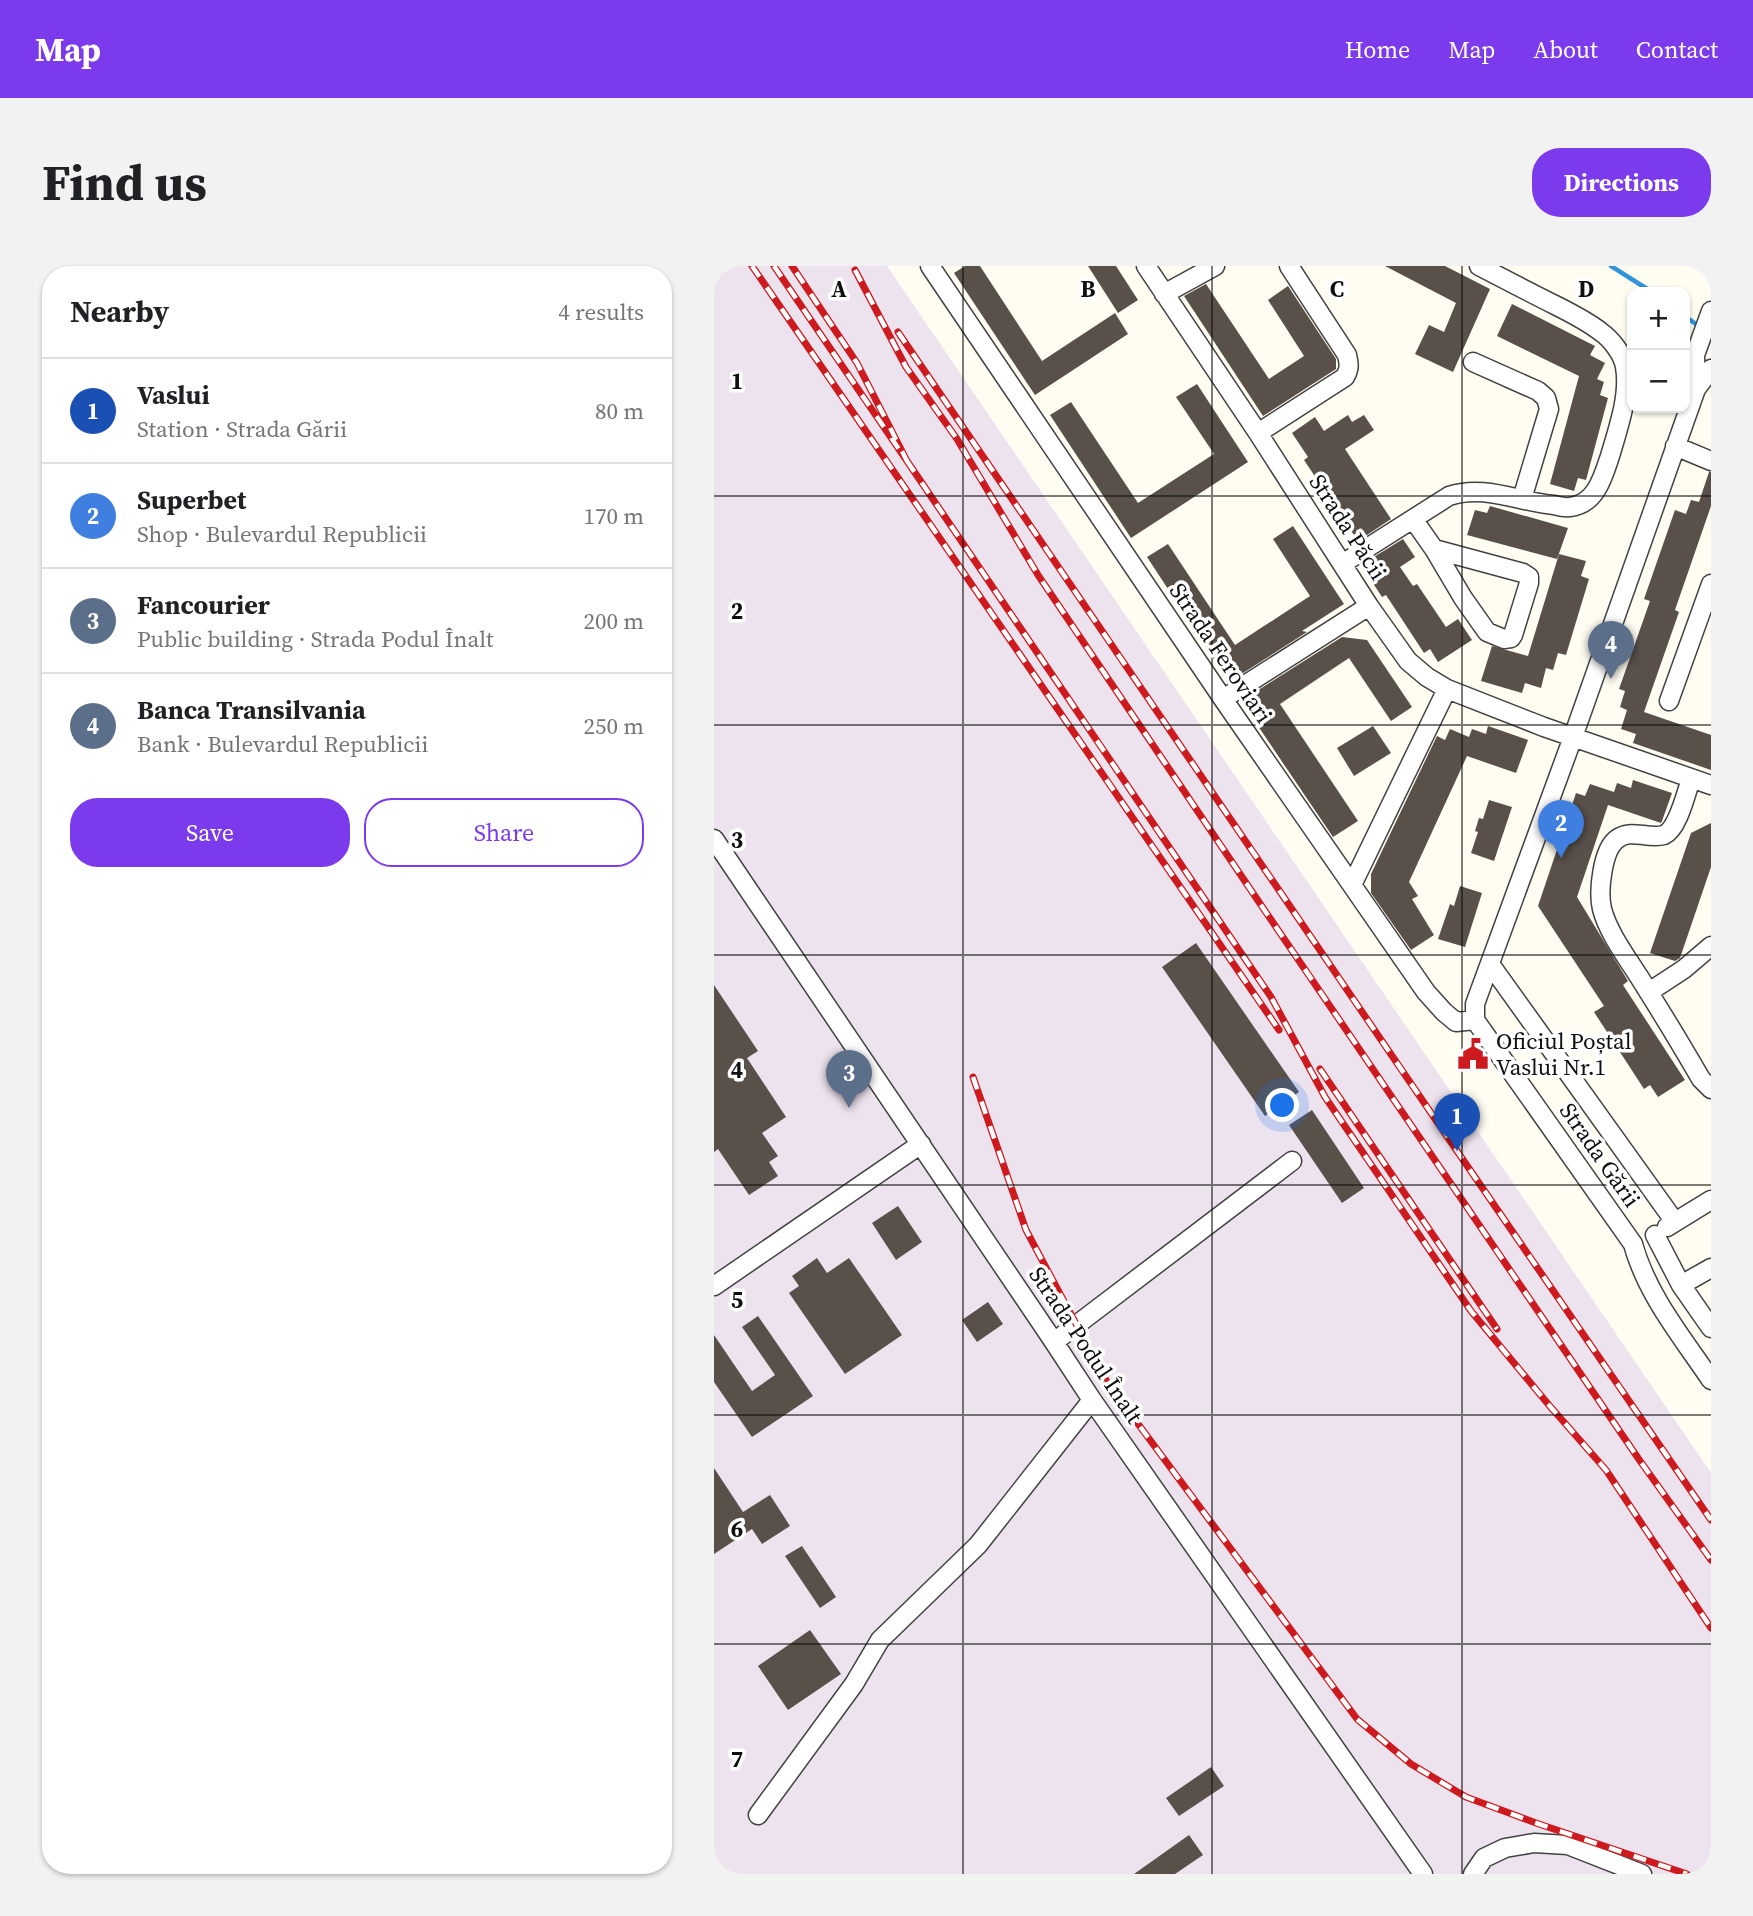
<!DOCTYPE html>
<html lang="en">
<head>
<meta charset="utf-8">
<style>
  :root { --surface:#fff; --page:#f2f2f2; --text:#202124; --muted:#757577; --line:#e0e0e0; --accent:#7c3aed }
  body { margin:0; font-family:"Source Serif 4",serif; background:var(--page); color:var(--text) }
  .controls { position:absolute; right:21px; top:21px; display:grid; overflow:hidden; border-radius:14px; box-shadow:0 2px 5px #0004 }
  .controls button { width:63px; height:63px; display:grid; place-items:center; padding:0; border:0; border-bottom:2px solid var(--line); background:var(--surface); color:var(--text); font:35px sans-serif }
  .you { position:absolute; left:569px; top:840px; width:24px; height:24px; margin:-18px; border:5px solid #fff; border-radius:50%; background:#1a73e8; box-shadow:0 0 0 10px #1a73e833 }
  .badge { display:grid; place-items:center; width:46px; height:46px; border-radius:50%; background:var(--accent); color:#fff; font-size:23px; font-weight:700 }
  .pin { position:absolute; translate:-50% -58px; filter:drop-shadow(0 2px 4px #0008) }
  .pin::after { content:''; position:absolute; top:37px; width:24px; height:21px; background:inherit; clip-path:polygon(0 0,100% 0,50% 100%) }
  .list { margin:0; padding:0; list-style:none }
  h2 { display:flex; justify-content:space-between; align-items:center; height:91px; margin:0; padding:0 28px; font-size:30px }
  h2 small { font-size:23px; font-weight:400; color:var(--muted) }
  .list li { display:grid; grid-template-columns:46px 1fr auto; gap:21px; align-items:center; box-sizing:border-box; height:105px; padding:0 28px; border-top:2px solid var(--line) }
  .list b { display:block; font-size:26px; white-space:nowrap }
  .list p { margin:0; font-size:23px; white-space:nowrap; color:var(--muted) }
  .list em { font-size:23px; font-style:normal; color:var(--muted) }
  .actions { display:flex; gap:14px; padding:21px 28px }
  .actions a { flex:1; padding:16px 0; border:2px solid var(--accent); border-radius:28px; text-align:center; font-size:24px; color:var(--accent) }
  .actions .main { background:var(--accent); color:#fff }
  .map { position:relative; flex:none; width:997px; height:1608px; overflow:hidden; border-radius:28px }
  header { display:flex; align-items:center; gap:42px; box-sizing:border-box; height:98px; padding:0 35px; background:var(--accent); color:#fff }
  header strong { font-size:33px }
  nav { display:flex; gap:38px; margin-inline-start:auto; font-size:24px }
  .intro { display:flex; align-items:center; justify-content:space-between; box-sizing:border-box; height:168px; padding:0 42px }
  h1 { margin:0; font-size:49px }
  .button { padding:18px 32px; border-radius:28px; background:var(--accent); color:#fff; font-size:24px; font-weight:700 }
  main { display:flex; gap:42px; padding:0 42px }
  aside { flex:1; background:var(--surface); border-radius:28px; box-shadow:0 2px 5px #0004 }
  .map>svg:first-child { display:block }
  .industrial { fill:#ede3ee }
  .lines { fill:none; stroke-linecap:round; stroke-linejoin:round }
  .stream { stroke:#3193d9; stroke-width:4.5 }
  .building { fill:#59504a }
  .minor-casing { stroke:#424242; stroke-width:21 }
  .minor { stroke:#fff; stroke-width:18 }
  .rail-casing { stroke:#cc1a1f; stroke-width:7 }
  .rail { stroke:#fff; stroke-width:4.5; stroke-dasharray:13; stroke-linecap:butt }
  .grid { fill:none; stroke:#0f0f0f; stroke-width:2; stroke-opacity:0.55 }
  .labels { text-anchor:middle; stroke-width:7; stroke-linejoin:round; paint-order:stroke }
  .street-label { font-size:23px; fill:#0f0f0f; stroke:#fff }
  .poi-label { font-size:23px; fill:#0f0f0f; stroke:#fff; text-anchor:start }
  .grid-label { font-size:23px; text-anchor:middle; font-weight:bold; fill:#0f0f0f; stroke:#fff; stroke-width:7; stroke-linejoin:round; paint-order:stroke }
</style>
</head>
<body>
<header>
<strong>Map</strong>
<nav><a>Home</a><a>Map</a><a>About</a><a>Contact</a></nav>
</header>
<div class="intro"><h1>Find us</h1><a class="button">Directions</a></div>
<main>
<aside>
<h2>Nearby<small>4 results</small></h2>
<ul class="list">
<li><span class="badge" style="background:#1a4fb4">1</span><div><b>Vaslui</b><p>Station · Strada Gării</p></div><em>80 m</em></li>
<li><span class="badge" style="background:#3f7fe0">2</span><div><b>Superbet</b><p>Shop · Bulevardul Republicii</p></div><em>170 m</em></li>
<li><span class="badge" style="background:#5c6f8a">3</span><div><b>Fancourier</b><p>Public building · Strada Podul Înalt</p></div><em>200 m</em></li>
<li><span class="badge" style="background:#5c6f8a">4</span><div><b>Banca Transilvania</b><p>Bank · Bulevardul Republicii</p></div><em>250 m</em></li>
</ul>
<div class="actions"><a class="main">Save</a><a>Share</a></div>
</aside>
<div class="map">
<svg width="997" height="1608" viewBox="0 0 997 1608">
  <rect width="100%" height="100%" fill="#fffcf1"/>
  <path class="industrial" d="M22,0H173L997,1207V1608H0V11Z"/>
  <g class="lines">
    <path class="stream" d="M897,0L938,26
      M971,50L987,62"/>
  </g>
  <path class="building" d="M251,0H266L328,95L401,47L414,68L321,129L240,7Z
    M374,0H402L424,34L404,47Z
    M671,0H731L776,23L739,106L701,88L715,59L730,66L742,37Z
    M492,18L555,113L590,90L554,34L574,20L622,93V103L549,150L470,30Z
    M798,38L881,80L876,89L891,97L883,113L890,116L886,129L894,132L872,214L864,212L860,225L836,218L865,110L783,70Z
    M483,118L534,196L417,272L336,149L357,136L424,237L500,188L462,131Z
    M634,149L638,156L650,149L660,164L631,183L677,253L644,275L590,194L594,191L578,167L601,151L610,165Z
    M995,206H997V240L961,344L965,346L930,446L997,469V504L919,477L922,468L907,463L913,444L906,441L911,425L905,423L936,335L930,333L961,244L972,248L977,234L985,236Z
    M776,240L854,262L843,293L753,269L761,244L773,247Z
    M579,260L630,338L588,365L593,366L515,416L433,291L454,278L521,379L596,330L559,273Z
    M689,273L701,291L686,301L699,320L703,318L732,361L744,353L758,374L724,396L716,383L710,387L672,329L668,331L647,299Z
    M845,288L872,295L867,310L875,313L852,389L844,387L839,404L832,402L827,422L811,417L808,427L767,415L778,380L814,390Z
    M628,371L653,374L698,441L677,455L635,392L566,438L644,555L619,571L527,435Z
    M659,460L677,487L640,510L623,482Z
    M774,460L814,474L802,507L753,490L695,616L704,630L698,633L720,669L697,684L657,627V608L723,470L731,474L736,463L755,471L758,463L772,468Z
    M919,514L958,527L948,555L947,557L894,539L863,631L914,715L909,719L971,814L944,831L936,819L930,823L880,746L890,740L824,640L862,527L871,530L876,518L900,526L903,517L917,522Z
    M775,534L798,541L780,595L757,587L764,566L761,565L765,552L769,553Z
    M997,557V601L966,692L961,695L936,687L977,567Z
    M746,620L768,627L751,681L724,673L736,638L740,640Z
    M482,677L585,826L551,850L448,701Z
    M0,719L44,785L33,792L72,851L48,867L64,890L55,896L64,910L35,929L4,883L0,886Z
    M598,844L650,922L628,937L575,859Z
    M184,940L208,976L182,994L158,957Z
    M103,992L113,1007L135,992L188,1069L131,1108L75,1027L85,1020L78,1010Z
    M274,1036L289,1058L263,1076L248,1054Z
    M44,1050L99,1130L38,1171L0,1116V1069L38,1125L61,1109L28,1061Z
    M0,1202L29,1246L56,1229L76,1260L48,1278L38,1263L0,1288Z
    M88,1280L122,1331L106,1342L71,1290Z
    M96,1364L127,1408L74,1444L44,1400Z
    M497,1501L510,1520L465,1550L452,1532Z
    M475,1569L489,1589L461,1608H420Z"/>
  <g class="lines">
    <defs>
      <path id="minor" d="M216,0L509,433L712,726L730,746L742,756L761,754
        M432,0L544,167L655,340L694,395L713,411L733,423L830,461L997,519
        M450,28L501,0
        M759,96L824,125L832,132L835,143L808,233
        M997,103L982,123L859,471L761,738V754L919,978C933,1029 968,1071 997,1114
        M982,123L981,89L997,45
        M544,167L631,111C636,102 635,98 633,89L575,0
        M961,180L997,195
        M699,253L720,283L809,307L815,311V317L799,369L797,372L790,373L773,366L749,332L720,283
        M628,298L735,230C770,218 804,236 840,239C844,240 851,242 856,241C882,238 889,211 896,190C904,163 916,129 911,101C909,88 897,73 887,66C873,55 857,47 841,39C815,26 790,13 765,0
        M509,433L655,340
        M955,435L997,318
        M977,513C972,527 964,563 950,569C943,571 936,570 929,569C919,568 911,567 903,573C888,584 884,626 888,643C895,670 918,698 932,722C951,752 969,782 987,813L997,823
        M0,573L340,1076L378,1134L709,1608
        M638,619L733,423
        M776,698L961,956
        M935,726L970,703L997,680
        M953,961L997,934
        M941,969L967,1019L997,1062
        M967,1019L997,1002
        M0,1020L207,878
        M340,1076L578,895
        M44,1549L140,1418L166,1374L264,1279L378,1134
        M759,1608L770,1592L791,1582L820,1577L854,1579L928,1608"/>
    </defs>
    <use href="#minor" class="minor-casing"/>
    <use href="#minor" class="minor"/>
    <defs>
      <path id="rail" d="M38,0L565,764
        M60,0L193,195L143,97L78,0
        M141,4L192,101L243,173L324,309L547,639L924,1192L997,1294
        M184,66L743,885L997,1254
        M193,195L557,731L611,831L757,1045L839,1144
        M606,803L783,1063
        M259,811L312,964L393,1116L643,1453L697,1498L752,1531L822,1557L973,1608
        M834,1138L892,1204L997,1362"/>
    </defs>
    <use href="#rail" class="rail-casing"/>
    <use href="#rail" class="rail"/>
  </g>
  <path class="grid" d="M249,0V1608M498,0V1608M748,0V1608M0,230H997M0,459H997M0,689H997M0,919H997M0,1149H997M0,1378H997"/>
  <defs>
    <symbol id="civic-bare" viewBox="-9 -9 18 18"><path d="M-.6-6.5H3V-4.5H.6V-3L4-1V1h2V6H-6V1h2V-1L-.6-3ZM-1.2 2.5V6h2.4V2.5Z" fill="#cc1a1f" stroke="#fff" stroke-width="2.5" paint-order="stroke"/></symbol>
  </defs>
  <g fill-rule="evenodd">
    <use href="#civic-bare" x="737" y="766" width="44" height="44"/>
  </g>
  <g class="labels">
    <g class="street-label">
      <text transform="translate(634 261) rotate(57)" y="8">Strada Păcii</text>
      <text transform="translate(507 387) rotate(56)" y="8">Strada Feroviari</text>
      <text transform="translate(886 889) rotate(55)" y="8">Strada Gării</text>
      <text transform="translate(372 1079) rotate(56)" y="8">Strada Podul Înalt</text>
    </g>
    <g class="poi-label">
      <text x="782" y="783">Oficiul Poștal<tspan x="782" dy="26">Vaslui Nr.1</tspan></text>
    </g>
  </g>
  <g class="grid-label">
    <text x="125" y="31">A</text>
    <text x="374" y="31">B</text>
    <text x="623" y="31">C</text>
    <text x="872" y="31">D</text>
    <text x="23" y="123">1</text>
    <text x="23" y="353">2</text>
    <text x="23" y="582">3</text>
    <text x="23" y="812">4</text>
    <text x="23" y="1042">5</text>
    <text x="23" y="1271">6</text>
    <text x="23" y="1501">7</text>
  </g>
</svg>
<div class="controls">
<button>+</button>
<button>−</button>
</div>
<div class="you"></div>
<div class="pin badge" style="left:743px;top:885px;background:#1a4fb4">1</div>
<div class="pin badge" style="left:847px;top:592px;background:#3f7fe0">2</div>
<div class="pin badge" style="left:135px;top:842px;background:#5c6f8a">3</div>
<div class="pin badge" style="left:897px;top:413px;background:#5c6f8a">4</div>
</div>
</main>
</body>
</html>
